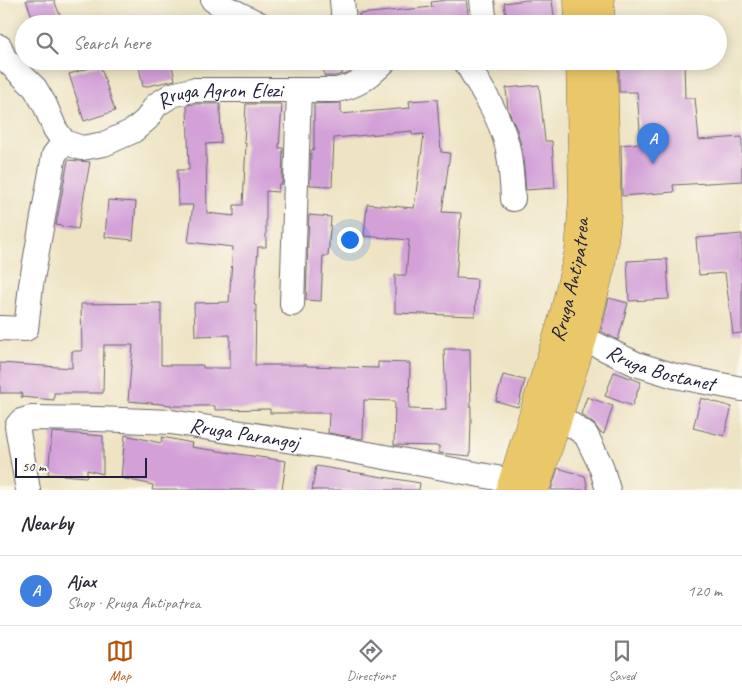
<!DOCTYPE html>
<html lang="en">
<head>
<meta charset="utf-8">
<style>
  :root { --surface:#fff; --page:#f7f7f7; --text:#2b2b33; --muted:#7c7c81; --line:#e1e1e2; --accent:#b45309 }
  body { margin:0; font-family:Caveat,sans-serif; background:var(--page); color:var(--text) }
  .scale { position:absolute; left:15px; bottom:12px; width:132px; box-sizing:border-box; padding-left:5px; border:2px solid #22223b; border-top:0; font-size:14px; line-height:18px; white-space:nowrap; color:#22223b; -webkit-text-stroke:4px #fbf7ec; paint-order:stroke }
  .you { position:absolute; left:349px; top:239px; width:18px; height:18px; margin:-12px; border:4px solid #fff; border-radius:50%; background:#1a73e8; box-shadow:0 0 0 8px #1a73e833 }
  .badge { display:grid; place-items:center; width:32px; height:32px; border-radius:50%; background:var(--accent); color:#fff; font-size:16px; font-weight:700 }
  .pin { position:absolute; translate:-50% -41px; filter:drop-shadow(0 1px 2px #0008) }
  .pin::after { content:''; position:absolute; top:26px; width:18px; height:15px; background:inherit; clip-path:polygon(0 0,100% 0,50% 100%) }
  .list { margin:0; padding:0; list-style:none }
  h2 { display:flex; justify-content:space-between; align-items:center; height:65px; margin:0; padding:0 20px; font-size:21px }
  h2 small { font-size:16px; font-weight:400; color:var(--muted) }
  .list li { display:grid; grid-template-columns:32px 1fr auto; gap:15px; align-items:center; box-sizing:border-box; height:70px; padding:0 20px; border-top:1px solid var(--line) }
  .list b { display:block; font-size:19px; white-space:nowrap }
  .list p { margin:0; font-size:16px; white-space:nowrap; color:var(--muted) }
  .list em { font-size:16px; font-style:normal; color:var(--muted) }
  .icon { flex:none; width:28px; height:28px; fill:none; stroke:currentColor; stroke-width:2; stroke-linecap:round; stroke-linejoin:round }
  .map { position:relative; flex:none; width:742px; height:490px; overflow:hidden }
  .search { position:absolute; background:var(--surface); box-shadow:0 2px 12px #0003; left:15px; right:15px; top:15px; height:55px; display:flex; align-items:center; gap:12px; box-sizing:border-box; padding:0 18px; border-radius:28px; color:var(--muted); font-size:19px }
  .sheet { height:135px; background:var(--surface) }
  nav { display:flex; justify-content:space-around; align-items:center; box-sizing:border-box; height:70px; border-top:1px solid var(--line); background:var(--surface); font-size:14px; color:var(--muted) }
  nav a { display:grid; justify-items:center; gap:2px }
  nav .on { color:var(--accent) }
  .map>svg:first-child { display:block }
  .building { fill:#d3a1d8 }
  .lines { fill:none; stroke-linecap:round; stroke-linejoin:round }
  .minor-casing { stroke:#69666b; stroke-width:26 }
  .major-casing { stroke:#69666b; stroke-width:29 }
  .minor { stroke:#fff; stroke-width:24 }
  .major { stroke:#eac769; stroke-width:28 }
  .labels { text-anchor:middle; stroke-width:4.5; stroke-linejoin:round; paint-order:stroke }
  .street-label { font-size:21px; fill:#22223b; stroke:#fbf7ec }
</style>
</head>
<body>
<div class="map">
<svg width="742" height="490" viewBox="0 0 742 490">
  <rect width="100%" height="100%" fill="#fbf7ec"/>
  <filter id="ink" filterUnits="userSpaceOnUse"><feTurbulence type="fractalNoise" baseFrequency=".02" numOctaves="2"/><feDisplacementMap in="SourceGraphic" scale="10" xChannelSelector="R" yChannelSelector="G"/><feConvolveMatrix kernelMatrix="1 2 1 2 8 2 1 2 1" color-interpolation-filters="sRGB"/></filter>
  <filter id="wash" filterUnits="userSpaceOnUse"><feTurbulence type="fractalNoise" baseFrequency=".0096" numOctaves="4" result="noise"/><feDisplacementMap in="SourceGraphic" scale="20" xChannelSelector="R" yChannelSelector="G"/><feGaussianBlur stdDeviation="1.12" result="paint"/><feColorMatrix in="noise" values="0 0 0 0 0 0 0 0 0 0 0 0 0 0 0 0 0 1.4 0 .05"/><feComposite in="paint" operator="in"/></filter>
  <g filter="url(#wash)">
    <rect width="100%" height="100%" fill="#eee4c4"/>
    <g id="blocks">
      <path class="building" d="M26,0H54L61,18L46,24H35Z
        M447,0H466L470,24H360L359,14L432,7L431,2Z
        M526,0H552L555,24H507L504,3Z
        M138,61H171L175,80L143,87Z
        M324,61H343L342,74L335,76H324Z
        M684,62L685,98H695L699,140L742,137V181L673,185L674,192L622,196L621,145L641,143L637,92H619V64Z
        M100,65L115,111L84,121L69,74Z
        M539,85L545,141H552L555,188L526,190L522,149L517,130L508,110L506,88Z
        M437,99L441,152L450,153L442,212L461,213L456,278L477,279L475,316L395,313V275H406L409,240L364,236L367,204L414,208L424,134L412,135V131L334,138L332,186L310,185L311,150H314V104L341,103V114L410,108L409,101Z
        M194,104H220L221,143L206,144L207,213L234,216V205H243L246,143H244L246,104H282L279,148H283L282,184H279L278,192L266,191V247H258L254,305H256L255,365H307V366L378,368V362L410,363L409,409L441,410V409H446L444,349H470L471,420L470,456L439,453V446L394,445L395,401L364,400L363,439L328,433L329,413H270V409L215,410V406H171V405L128,401L133,345H104L103,393H54V400L21,397L22,393H0V363L72,368V351H82L81,304L161,303V365H203V368H230V335L195,336L194,303L229,302L233,247L188,242L193,205H178L177,170H189L187,105Z
        M68,160L90,162L78,229L56,225Z
        M108,200L136,202L133,240L105,237Z
        M309,215L331,217L328,256H323L321,301L306,300Z
        M742,234V333L733,334L725,273L699,275L696,238Z
        M667,259L669,299L629,301L627,261Z
        M609,298L628,303L618,340L601,331Z
        M614,372L641,382L632,406L605,396Z
        M503,375L525,380L518,407L496,401Z
        M587,397L613,406L604,434L600,432L594,424L581,414Z
        M701,398L732,407L724,436L693,428Z
        M52,432L103,436V474L87,470V477L48,474Z
        M125,435L161,443L162,437L192,443L191,447L286,461L282,490H152L153,485L121,478Z
        M316,466L420,483L419,490H312Z
        M558,468L585,476L588,490H551Z"/>
    </g>
  </g>
  <g filter="url(#ink)">
    <use href="#blocks" fill-opacity="0" stroke="#69666b" stroke-width="1"/>
    <g class="lines">
      <defs>
        <g id="minor">
          <path d="M213,0L229,9L259,24"/>
          <path d="M342,0L344,24"/>
          <path d="M482,0L485,24"/>
          <path id="s1" d="M0,47L4,58L35,88L45,105L55,129L64,142L82,148L104,144L133,131L147,119L156,105L172,95L192,90H337C359,85 367,78 383,63"/>
          <path d="M465,61C481,88 499,114 507,145C511,162 512,181 513,199"/>
          <path d="M292,304L299,90"/>
          <path d="M0,328L26,329L31,285L54,155L64,142"/>
          <path id="s2" d="M583,338L636,364L675,376L742,389"/>
          <path d="M559,416L586,435L601,466L608,490"/>
          <path id="s3" d="M28,490L17,426L21,421L31,418L97,419L171,422L331,447L513,481L531,487"/>
        </g>
        <g id="major">
          <path d="M578,0L579,24"/>
          <path d="M600,0L601,24"/>
          <path id="s4" d="M510,490L563,318L579,251L583,198L580,61"/>
          <path d="M535,490L583,338L601,266L607,215L603,61"/>
        </g>
      </defs>
      <use href="#minor" class="minor-casing"/>
      <use href="#major" class="major-casing"/>
      <use href="#minor" class="minor"/>
      <use href="#major" class="major"/>
    </g>
  </g>
  <g class="labels">
    <g class="street-label">
      <text dy="7" stroke="none"><textPath href="#s1" startOffset="291">Rruga Agron Elezi</textPath></text>
      <text dy="7" stroke="none"><textPath href="#s4" startOffset="219">Rruga Antipatrea</textPath></text>
      <text dy="7" stroke="none"><textPath href="#s2" startOffset="84">Rruga Bostanet</textPath></text>
      <text dy="7" stroke="none"><textPath href="#s3" startOffset="296">Rruga Parangoj</textPath></text>
    </g>
  </g>
</svg>
<div class="scale">50 m</div>
<div class="you"></div>
<div class="pin badge" style="left:653px;top:164px;background:#3f7fe0">A</div>
<div class="search"><svg class="icon" aria-label="search" viewBox="0 0 24 24"><circle cx="10" cy="10" r="6"/><path d="M15 15l6 6"/></svg>Search here</div>
</div>
<section class="sheet">
<h2>Nearby<small></small></h2>
<ul class="list">
<li><span class="badge" style="background:#3f7fe0">A</span><div><b>Ajax</b><p>Shop · Rruga Antipatrea</p></div><em>120 m</em></li>
</ul>
</section>
<nav>
<a class="on"><svg class="icon" aria-label="map" viewBox="0 0 24 24"><path d="M3 6l6-2 6 2 6-2v14l-6 2-6-2-6 2zM9 4v14M15 6v14"/></svg>Map</a>
<a><svg class="icon" aria-label="directions" viewBox="0 0 24 24"><path d="M12 3l9 9-9 9-9-9zM9 14v-3h6M13 9l2 2-2 2"/></svg>Directions</a>
<a><svg class="icon" aria-label="saved" viewBox="0 0 24 24"><path d="M7 4h10v16l-5-4-5 4z"/></svg>Saved</a>
</nav>
</body>
</html>
